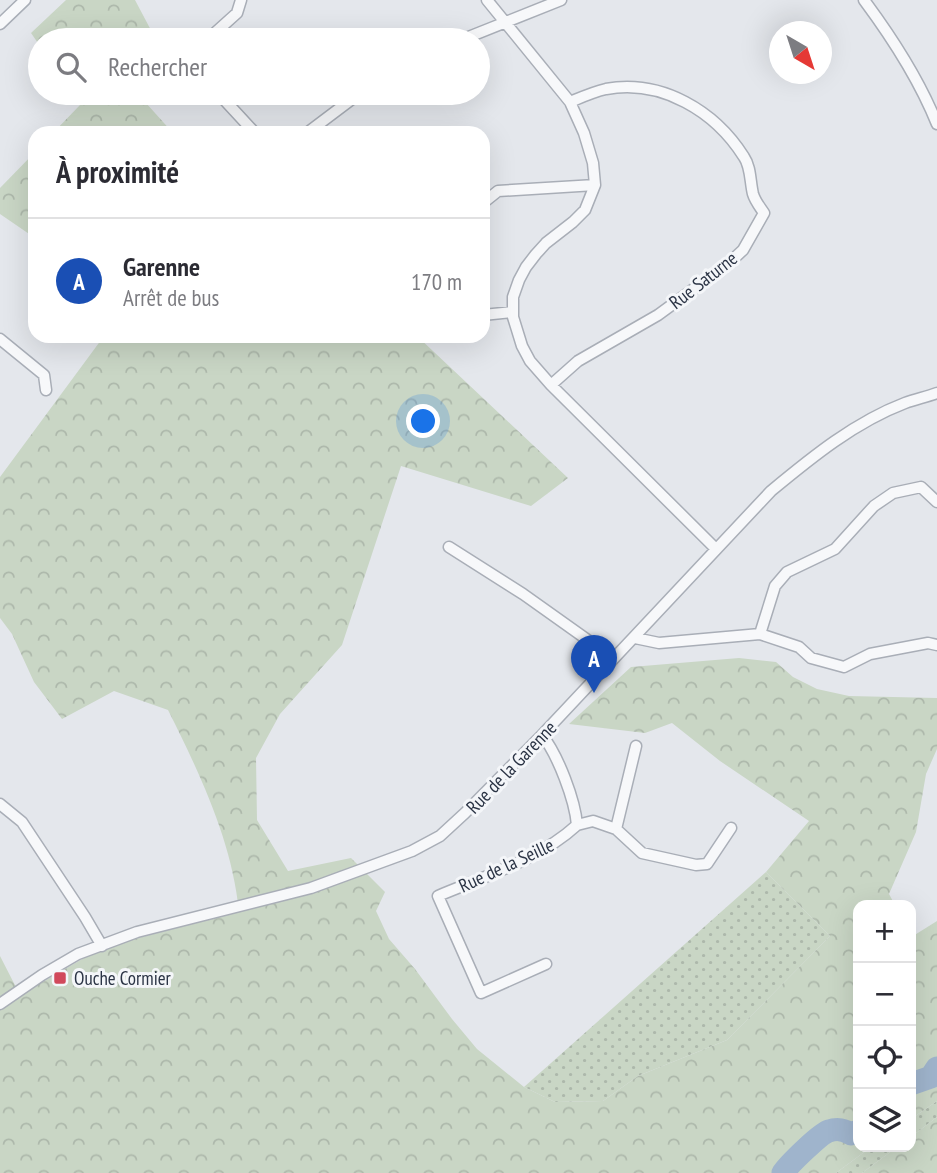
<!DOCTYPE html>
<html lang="fr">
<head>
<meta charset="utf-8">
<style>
  :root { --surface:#fff; --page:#f2f2f3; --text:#2b2b33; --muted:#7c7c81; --line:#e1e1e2; --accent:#0b8043 }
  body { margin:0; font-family:"PT Sans Narrow",sans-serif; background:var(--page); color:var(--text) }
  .controls { position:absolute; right:21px; bottom:21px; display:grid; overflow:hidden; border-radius:14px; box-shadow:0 7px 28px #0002 }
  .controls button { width:63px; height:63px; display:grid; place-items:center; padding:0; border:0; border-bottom:2px solid var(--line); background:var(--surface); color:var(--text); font:35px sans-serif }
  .compass { position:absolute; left:769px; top:21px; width:63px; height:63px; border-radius:50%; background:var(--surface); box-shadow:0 7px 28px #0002; rotate:141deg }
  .you { position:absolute; left:424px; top:422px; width:24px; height:24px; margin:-18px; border:5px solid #fff; border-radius:50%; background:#1a73e8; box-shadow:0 0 0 10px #1a73e833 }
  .badge { display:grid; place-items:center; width:46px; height:46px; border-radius:50%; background:var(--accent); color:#fff; font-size:23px; font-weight:700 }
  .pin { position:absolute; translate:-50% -58px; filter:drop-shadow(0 2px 4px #0008) }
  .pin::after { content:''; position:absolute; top:37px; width:24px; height:21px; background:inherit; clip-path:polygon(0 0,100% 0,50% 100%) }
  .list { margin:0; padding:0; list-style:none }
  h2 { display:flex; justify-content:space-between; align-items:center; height:91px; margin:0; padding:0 28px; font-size:30px }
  h2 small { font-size:23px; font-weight:400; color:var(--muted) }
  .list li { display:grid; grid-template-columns:46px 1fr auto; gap:21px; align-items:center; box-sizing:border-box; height:126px; padding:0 28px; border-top:2px solid var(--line) }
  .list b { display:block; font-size:26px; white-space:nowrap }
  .list p { margin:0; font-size:23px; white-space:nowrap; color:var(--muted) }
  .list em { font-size:23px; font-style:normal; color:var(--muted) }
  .icon { flex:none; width:38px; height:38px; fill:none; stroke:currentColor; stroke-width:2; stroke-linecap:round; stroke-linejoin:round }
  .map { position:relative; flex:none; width:937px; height:1173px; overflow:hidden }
  .search { position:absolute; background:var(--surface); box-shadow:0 7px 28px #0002; left:28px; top:28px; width:462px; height:77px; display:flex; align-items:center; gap:18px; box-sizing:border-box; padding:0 24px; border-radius:38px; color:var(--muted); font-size:26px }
  .panel { position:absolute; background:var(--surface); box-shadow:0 7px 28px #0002; left:28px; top:126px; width:462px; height:217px; border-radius:21px }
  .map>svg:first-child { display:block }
  .grass { fill:url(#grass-dots) }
  .forest { fill:url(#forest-crowns) }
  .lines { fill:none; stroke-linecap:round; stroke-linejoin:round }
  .river { stroke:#9fb4cc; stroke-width:23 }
  .street-casing { stroke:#a9aeb7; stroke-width:13 }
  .street { stroke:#f7f8fa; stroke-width:10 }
  .poi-dot { fill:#d1495b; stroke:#f4f6f9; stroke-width:2.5 }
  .labels { text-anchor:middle; stroke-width:6; stroke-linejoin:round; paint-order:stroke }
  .street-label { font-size:19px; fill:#2b3445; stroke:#f4f6f9 }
  .poi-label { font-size:19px; fill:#2b3445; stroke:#f4f6f9; text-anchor:start }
</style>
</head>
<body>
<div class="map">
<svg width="937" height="1173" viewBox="0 0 937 1173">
  <defs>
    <pattern id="grass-dots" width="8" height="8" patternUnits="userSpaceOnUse" patternTransform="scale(1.75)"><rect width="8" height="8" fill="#c9d6c5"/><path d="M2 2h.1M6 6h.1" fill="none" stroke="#adb8ab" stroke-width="1.8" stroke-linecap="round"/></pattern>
    <pattern id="forest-crowns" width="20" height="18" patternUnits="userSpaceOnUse" patternTransform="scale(1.75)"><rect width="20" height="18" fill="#c9d6c5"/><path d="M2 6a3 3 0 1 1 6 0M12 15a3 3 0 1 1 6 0" fill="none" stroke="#adb8ab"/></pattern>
  </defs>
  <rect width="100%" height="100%" fill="#e4e7ec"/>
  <path class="grass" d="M766,872L830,936L727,1040L638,1076L603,1101L555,1102L524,1087Z
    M937,1101V1117L911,1137V1119Z
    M871,1147H897L862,1173H836Z"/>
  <path class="forest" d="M66,0H135L153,34L145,40H40V46L31,33Z
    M73,93H137L173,133H53L80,105Z
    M35,152V238L0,214V188Z
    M104,336H417L568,478L531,506L401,466L342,645L280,714L256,758L257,820L288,871L351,858L385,892L376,911L389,939L415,969L452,1019L477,1049L524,1087L555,1102L603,1101L638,1076L727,1040L830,936L766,872L809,821L720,761L672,723L645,733L569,724L631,667L739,658L776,662L793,677L817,689L849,696L937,698V749L926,774L916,832L889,894L895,905H858V1147H871L836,1173H0V956L20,995L103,947L239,912C232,841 200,774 168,710L114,691L62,719L34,682L12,634L0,618V477Z
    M937,921V1101L911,1119V933L913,936Z
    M937,1117V1173H862L897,1147H911V1137Z"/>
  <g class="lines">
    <path class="river" d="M911,1084L931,1077L937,1068
      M783,1173C789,1164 821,1133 829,1131C837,1128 845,1130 851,1134L858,1131"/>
    <defs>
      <path id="street" d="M487,0L570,102L584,133L593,163L595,185L585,210L573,222L546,243L536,254L526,267L519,280L513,297V317L522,346L530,361L551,385L716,549
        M864,0C893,39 919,79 937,124
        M0,24L25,0
        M207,40L237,13L241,0
        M461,40L561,0
        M218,93L255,133
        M307,133L360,93
        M483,203L498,191L595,185
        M483,315L513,312
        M0,339L44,375L46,390
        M551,385L578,361L658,315L729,263L743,250L764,213C760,207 755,201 753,194C750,182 751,167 744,157C715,111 662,79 606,89C593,92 582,97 570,102
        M449,547L523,594L613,658
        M760,634L775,586L787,572L835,549L874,506L893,493L921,487L937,502
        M635,638L659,643L760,634L799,647L811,658L844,667L870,654L928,643L937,645
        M542,735C558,755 575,800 577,825C539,860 485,876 438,896L481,993L546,964
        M0,804L22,822L85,917L102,946
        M577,825L593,821L616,829L642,853L696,865L707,864L731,828
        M616,829L636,746
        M0,1004L42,975L78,954L137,932L311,888L412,851L440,836L465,813L542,735L771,491C812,457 855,422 905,403C916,399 926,397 937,393"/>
    </defs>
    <use href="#street" class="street-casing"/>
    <use href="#street" class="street"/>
  </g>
  <rect class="poi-dot" x="53" y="971" width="14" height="14" rx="3.5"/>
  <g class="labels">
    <g class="street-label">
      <text transform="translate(703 280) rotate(-38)" y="7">Rue Saturne</text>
      <text transform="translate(511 767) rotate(-46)" y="7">Rue de la Garenne</text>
      <text transform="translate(506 865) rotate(-25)" y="7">Rue de la Seille</text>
    </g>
    <g class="poi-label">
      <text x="74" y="985">Ouche Cormier</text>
    </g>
  </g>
</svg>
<div class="controls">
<button>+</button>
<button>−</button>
<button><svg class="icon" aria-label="locate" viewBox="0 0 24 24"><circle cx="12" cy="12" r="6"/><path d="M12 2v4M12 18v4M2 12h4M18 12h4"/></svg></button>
<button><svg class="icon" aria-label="layers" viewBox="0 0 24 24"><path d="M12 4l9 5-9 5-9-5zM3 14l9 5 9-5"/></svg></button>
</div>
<svg class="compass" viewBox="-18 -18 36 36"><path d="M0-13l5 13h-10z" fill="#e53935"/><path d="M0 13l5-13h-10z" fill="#7c7c81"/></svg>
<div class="you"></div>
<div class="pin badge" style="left:594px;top:693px;background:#1a4fb4">A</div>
<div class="search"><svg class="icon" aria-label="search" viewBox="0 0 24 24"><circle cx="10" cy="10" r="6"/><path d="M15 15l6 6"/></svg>Rechercher</div>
<section class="panel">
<h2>À proximité<small></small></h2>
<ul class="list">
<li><span class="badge" style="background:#1a4fb4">A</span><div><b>Garenne</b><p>Arrêt de bus</p></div><em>170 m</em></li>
</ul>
</section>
</div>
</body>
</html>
